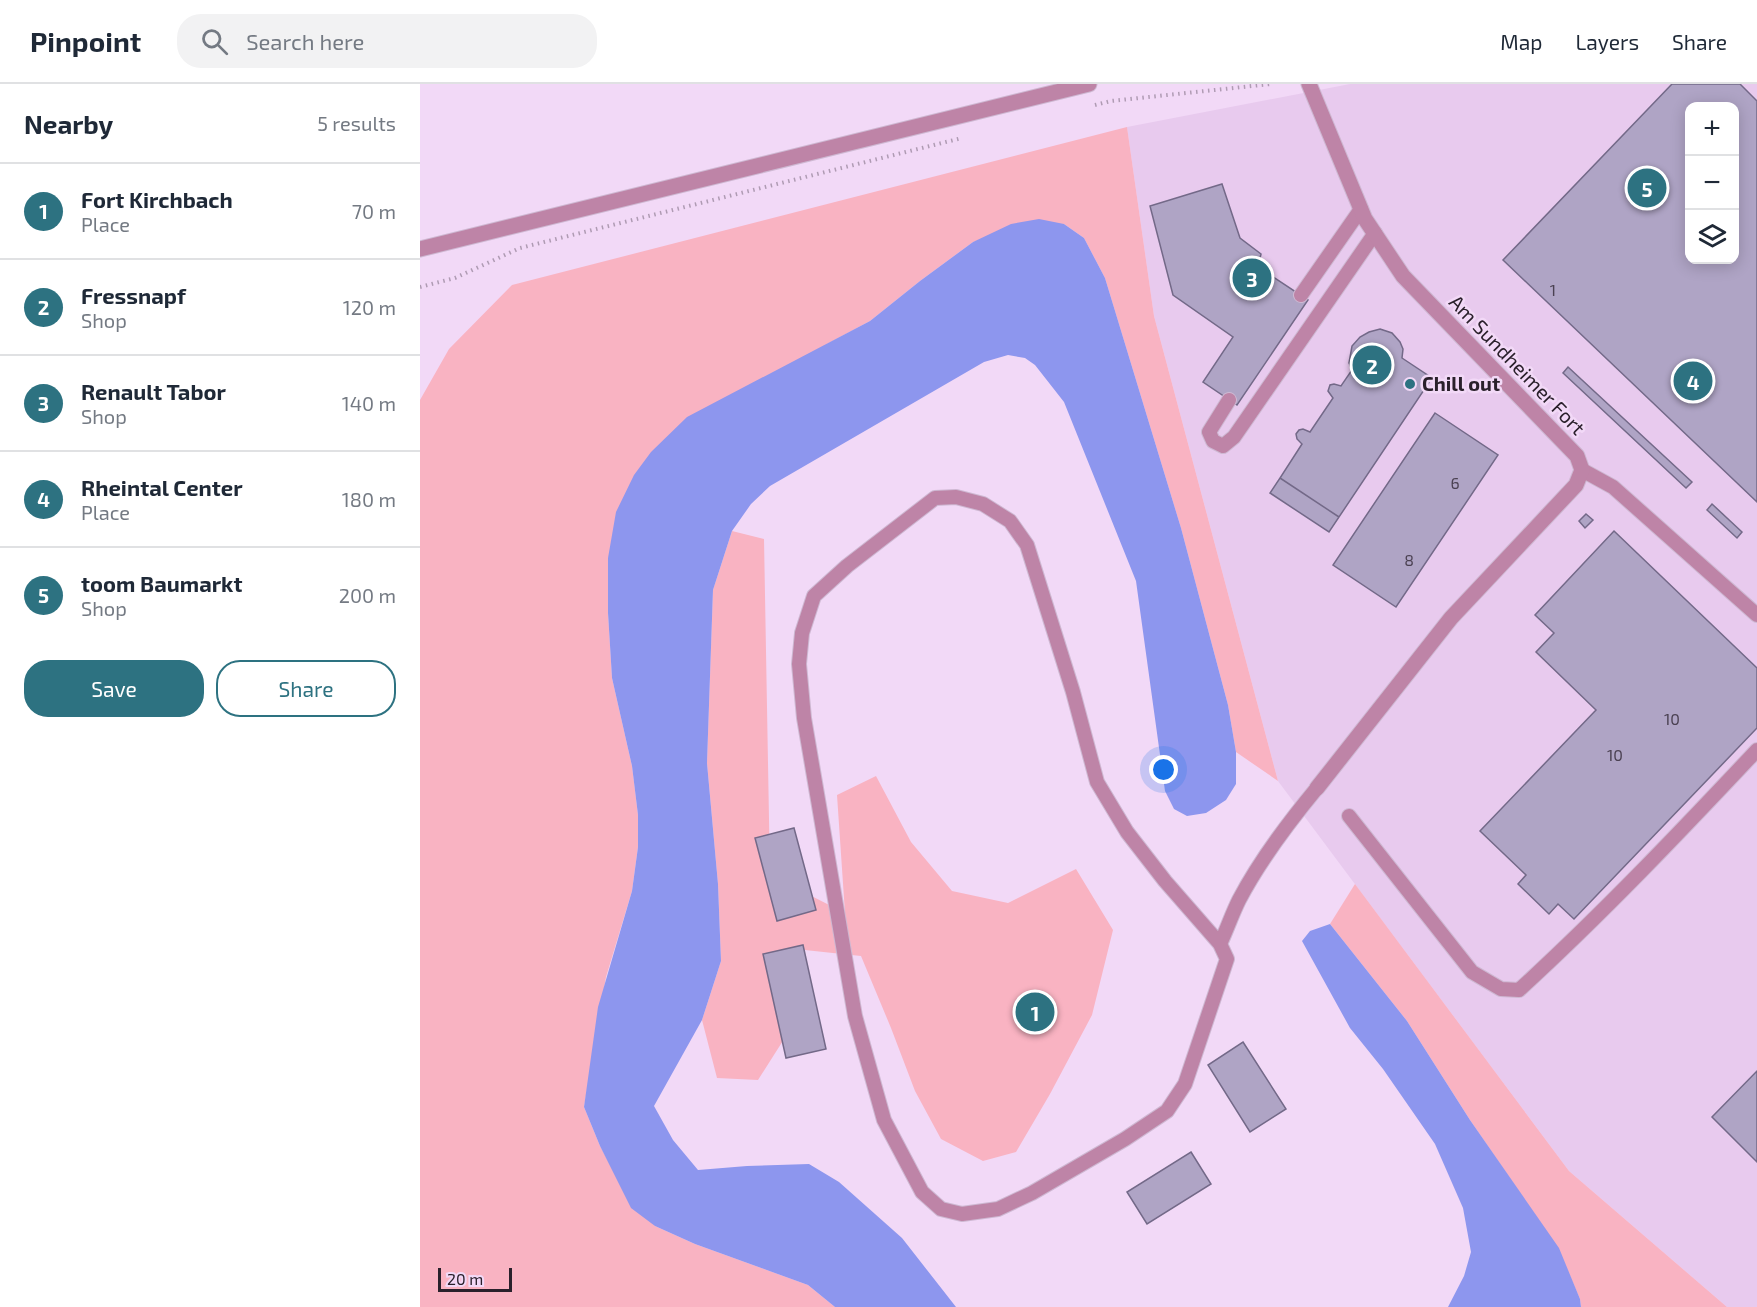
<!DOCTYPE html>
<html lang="en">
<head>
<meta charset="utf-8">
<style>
  :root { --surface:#fff; --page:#f2f2f3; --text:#1f2937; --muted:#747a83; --line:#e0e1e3; --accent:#2d7281 }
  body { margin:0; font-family:"Exo 2",sans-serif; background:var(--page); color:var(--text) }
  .controls { position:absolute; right:18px; top:18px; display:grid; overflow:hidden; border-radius:12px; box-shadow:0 3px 15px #0003 }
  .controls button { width:54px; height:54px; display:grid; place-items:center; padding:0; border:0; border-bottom:2px solid var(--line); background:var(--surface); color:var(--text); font:30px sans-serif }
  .scale { position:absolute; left:18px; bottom:15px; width:74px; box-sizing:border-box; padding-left:6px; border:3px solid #2a202b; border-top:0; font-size:16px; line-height:21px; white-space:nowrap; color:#2a202b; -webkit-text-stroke:4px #f2d9f7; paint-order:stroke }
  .you { position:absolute; left:744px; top:686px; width:21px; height:21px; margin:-15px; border:4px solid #fff; border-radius:50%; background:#1a73e8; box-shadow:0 0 0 9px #1a73e833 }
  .badge { display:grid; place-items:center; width:39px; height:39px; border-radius:50%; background:var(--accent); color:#fff; font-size:20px; font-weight:700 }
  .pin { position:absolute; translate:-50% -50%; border:3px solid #fff; box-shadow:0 2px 6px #0006 }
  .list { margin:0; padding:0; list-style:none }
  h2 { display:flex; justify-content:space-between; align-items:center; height:78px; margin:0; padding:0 24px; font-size:26px }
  h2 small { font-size:20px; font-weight:400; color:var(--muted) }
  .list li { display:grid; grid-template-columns:39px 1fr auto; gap:18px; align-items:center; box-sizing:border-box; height:96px; padding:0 24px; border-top:2px solid var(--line) }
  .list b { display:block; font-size:22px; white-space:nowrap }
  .list p { margin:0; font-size:20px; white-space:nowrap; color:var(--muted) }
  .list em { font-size:20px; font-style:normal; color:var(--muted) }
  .actions { display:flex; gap:12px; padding:18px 24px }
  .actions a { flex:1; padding:14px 0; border:2px solid var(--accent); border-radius:24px; text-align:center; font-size:21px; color:var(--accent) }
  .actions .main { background:var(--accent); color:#fff }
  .icon { flex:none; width:33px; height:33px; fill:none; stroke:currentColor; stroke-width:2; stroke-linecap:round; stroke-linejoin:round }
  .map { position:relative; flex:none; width:1337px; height:1223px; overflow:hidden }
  header { display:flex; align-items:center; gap:36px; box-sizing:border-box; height:84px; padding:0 30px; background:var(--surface); border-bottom:2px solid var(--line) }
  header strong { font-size:28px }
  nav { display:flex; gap:33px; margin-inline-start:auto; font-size:21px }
  .search { width:420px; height:54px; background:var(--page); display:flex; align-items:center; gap:15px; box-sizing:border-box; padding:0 21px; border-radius:24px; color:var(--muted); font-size:22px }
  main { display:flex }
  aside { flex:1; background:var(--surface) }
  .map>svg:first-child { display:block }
  .built { fill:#e8caee; fill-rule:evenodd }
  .green { fill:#f9b3c2 }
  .water { fill:#8d96ee }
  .building { fill:#afa4c5; stroke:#736988; stroke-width:1.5; fill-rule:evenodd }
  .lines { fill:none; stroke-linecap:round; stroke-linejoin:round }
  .service-casing { stroke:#ceb8d2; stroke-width:16 }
  .minor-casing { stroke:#ceb8d2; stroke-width:17 }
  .tertiary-casing { stroke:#ceb8d2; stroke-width:17 }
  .path { stroke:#af9bb3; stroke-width:4; stroke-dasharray:1.5 4.5; stroke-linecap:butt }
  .service { stroke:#be84a7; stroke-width:14 }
  .minor { stroke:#be84a7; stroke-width:15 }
  .tertiary { stroke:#be84a7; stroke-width:15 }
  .poi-dot { fill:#2d7281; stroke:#f2d9f7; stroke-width:2 }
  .labels { text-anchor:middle; stroke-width:5; stroke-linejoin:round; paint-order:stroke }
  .number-label { font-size:16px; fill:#4b4152 }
  .street-label { font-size:20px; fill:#2a202b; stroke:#f2d9f7 }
  .poi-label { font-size:20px; font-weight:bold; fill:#2a202b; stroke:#f2d9f7; text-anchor:start }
</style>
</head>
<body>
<header>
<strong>Pinpoint</strong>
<div class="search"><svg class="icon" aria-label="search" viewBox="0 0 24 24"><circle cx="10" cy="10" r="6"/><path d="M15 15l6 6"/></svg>Search here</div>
<nav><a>Map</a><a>Layers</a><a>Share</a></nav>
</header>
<main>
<aside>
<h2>Nearby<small>5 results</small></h2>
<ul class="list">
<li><span class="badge">1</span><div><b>Fort Kirchbach</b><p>Place</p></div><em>70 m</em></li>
<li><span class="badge">2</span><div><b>Fressnapf</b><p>Shop</p></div><em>120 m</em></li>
<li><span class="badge">3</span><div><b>Renault Tabor</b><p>Shop</p></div><em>140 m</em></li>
<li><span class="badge">4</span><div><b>Rheintal Center</b><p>Place</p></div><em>180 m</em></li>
<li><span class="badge">5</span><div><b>toom Baumarkt</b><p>Shop</p></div><em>200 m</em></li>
</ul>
<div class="actions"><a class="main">Save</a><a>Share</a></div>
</aside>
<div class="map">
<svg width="1337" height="1223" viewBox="0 0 1337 1223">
  <rect width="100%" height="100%" fill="#f2d9f7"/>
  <path class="built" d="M930,0H1337V1223H1307L1149,1087L858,697L734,232L707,43ZM1270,22H1314V176H1270Z"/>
  <path class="green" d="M707,43L734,232L858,697L816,668L808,621L761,444L685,194L664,154L644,140L553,158L500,197L450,237L407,260L188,474V529L192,594L212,682L218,731V763L212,807L186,893L164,1023L180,1062L192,1084L235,1142L275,1160L388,1201L415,1223H0V316L29,265L92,201Z
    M312,447L344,455L350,791L425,829L417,711L456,692L491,758L532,807L588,819L656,785L693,846L672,931L630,1010L596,1068L563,1077L521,1055L495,1007L471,944L441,872L366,864L373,941L338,996L297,994L282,936L301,877L298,800L287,679L293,506Z
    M935,800L1149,1087L1307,1223H1161L1160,1215L1138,1164L1050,1036L987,937L910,840Z"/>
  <path class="water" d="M619,135L644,140L664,154L685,194L761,444L808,621L816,668V700L806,716L786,729L767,732L754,725L745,707L716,497L644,318L615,281L605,274L588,271L564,278L350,402L331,420L312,447L293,506L287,679L298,800L301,877L282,936L234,1022L253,1056L278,1086L327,1082L389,1080L419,1098L482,1154L536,1223H415L388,1201L275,1160L235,1142L211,1124L180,1062L164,1023L178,923L212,807L218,763V731L212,682L192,594L188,529V474L196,428L214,391L231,368L267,333L450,237L500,197L553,158L591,140Z
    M910,840L987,937L1050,1036L1139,1164L1160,1215L1161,1223H1028L1044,1192L1051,1168L1043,1124L1015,1060L963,985L930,944L882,857L890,847Z"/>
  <path class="building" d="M1252,0H1320L1337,17V418L1083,176ZM1270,22H1314V176H1270Z
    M802,100L820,154L841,170L838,183L888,216L817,321L783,298L813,253L753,211L730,122Z
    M960,245L972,249L980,258L983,265L982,274L1012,294L919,433L860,394L882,360L877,355L876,350L879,346L883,345L890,348L913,314L908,307L910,301L914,300L921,302L932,286L929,279L932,262L940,253L949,248Z
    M1148,283L1272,398L1266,404L1143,289Z
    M1015,329L1078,371L976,523L913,481Z
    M860,394L919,433L909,448L850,409Z
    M1292,420L1322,448L1317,454L1287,426Z
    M1166,430L1173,436L1165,444L1159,437Z
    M1194,447L1337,584V644L1154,835L1138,820L1129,830L1098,800L1106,791L1060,747L1176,626L1116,568L1134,549L1115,531Z
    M374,744L396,826L357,837L335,754Z
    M383,861L406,965L366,974L343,870Z
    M823,958L866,1025L830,1048L788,981Z
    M1337,987V1078L1292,1033Z
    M771,1068L791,1100L727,1140L707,1108Z"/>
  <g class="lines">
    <defs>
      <path id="service" d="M881,211L941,125
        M809,316L789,348L793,357L803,362L814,353L955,149
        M1162,386L1193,403L1337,531
        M929,732L1052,888L1081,905L1099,906C1182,830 1260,748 1337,666
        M800,860L745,797L707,748L677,698L653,608L607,461L590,437L563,420L536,413L515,414L427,482L394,512L382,549L379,580L384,634L435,932L464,1036L502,1108L521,1125L542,1130L578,1125L612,1109L705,1055L747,1027L765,1000L807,875L800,860C807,845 812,830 819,816C840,776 868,739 897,704"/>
      <path id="minor" d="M889,0L945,135L983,192L1157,372L1162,386L1156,401L1031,534L897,704"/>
      <path id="tertiary" d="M0,165L669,0"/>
    </defs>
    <use href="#service" class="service-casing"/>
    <use href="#minor" class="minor-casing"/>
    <use href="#tertiary" class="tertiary-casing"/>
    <path class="path" d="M675,21L691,17L851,0
      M0,203L35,194L100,164L542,54"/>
    <use href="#service" class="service"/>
    <use href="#minor" class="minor"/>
    <use href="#tertiary" class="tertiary"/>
  </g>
  <circle class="poi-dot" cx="990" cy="300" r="6"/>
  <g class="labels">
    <g class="number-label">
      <text x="1133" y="212">1</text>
      <text x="1035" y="405">6</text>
      <text x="989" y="482">8</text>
      <text x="1252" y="641">10</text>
      <text x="1195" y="677">10</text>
    </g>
    <g class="street-label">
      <text transform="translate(1097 281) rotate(46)" y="7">Am Sundheimer Fort</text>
    </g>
    <g class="poi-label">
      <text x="1002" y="307">Chill out</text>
    </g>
  </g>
</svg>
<div class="controls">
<button>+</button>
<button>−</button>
<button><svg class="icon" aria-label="layers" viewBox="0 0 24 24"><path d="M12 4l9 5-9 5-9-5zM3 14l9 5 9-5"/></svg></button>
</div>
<div class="scale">20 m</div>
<div class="you"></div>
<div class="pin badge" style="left:615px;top:928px">1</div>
<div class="pin badge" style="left:952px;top:281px">2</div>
<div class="pin badge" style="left:832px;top:194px">3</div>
<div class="pin badge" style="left:1273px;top:297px">4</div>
<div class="pin badge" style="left:1227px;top:104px">5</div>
</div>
</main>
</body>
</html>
